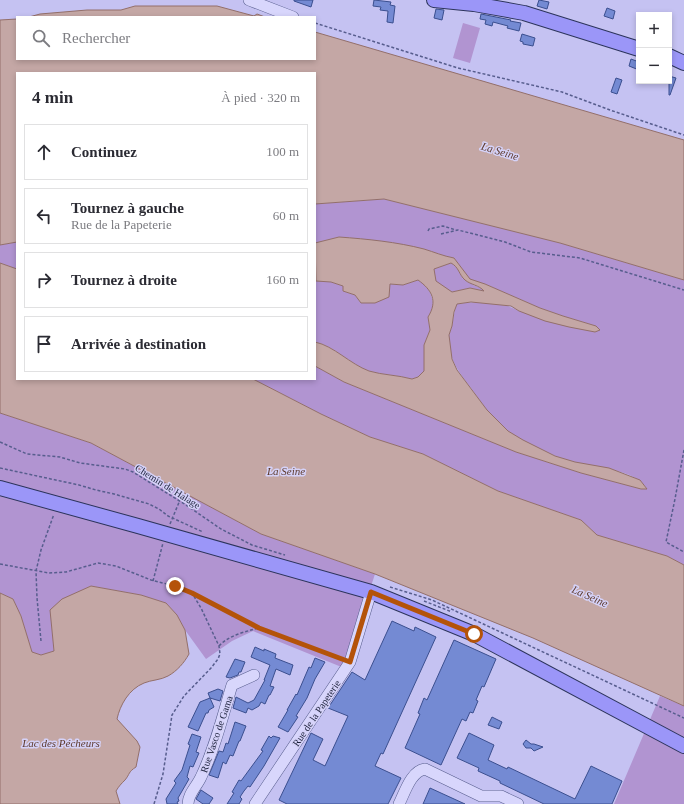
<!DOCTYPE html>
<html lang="fr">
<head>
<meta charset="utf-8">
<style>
  :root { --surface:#fff; --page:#f7f7f7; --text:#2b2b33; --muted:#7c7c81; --line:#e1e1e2 }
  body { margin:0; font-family:Georgia,serif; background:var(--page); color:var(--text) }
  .controls { position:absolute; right:12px; top:12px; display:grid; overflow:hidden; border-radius:0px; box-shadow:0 2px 6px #0003 }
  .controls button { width:36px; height:36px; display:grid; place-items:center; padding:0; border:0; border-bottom:1px solid var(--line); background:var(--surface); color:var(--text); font:20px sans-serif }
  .stop { position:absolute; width:12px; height:12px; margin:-9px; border:3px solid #b45309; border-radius:50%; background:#fff }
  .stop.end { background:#b45309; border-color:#fff; box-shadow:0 1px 4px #0008 }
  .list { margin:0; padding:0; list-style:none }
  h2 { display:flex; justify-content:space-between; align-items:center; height:52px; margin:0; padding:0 16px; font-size:17px }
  h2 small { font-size:13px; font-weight:400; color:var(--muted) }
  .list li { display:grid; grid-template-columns:26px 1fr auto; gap:12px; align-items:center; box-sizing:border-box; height:56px; margin:0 8px 8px; padding:0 8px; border:1px solid var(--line); border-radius:0px }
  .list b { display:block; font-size:15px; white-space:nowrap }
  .list p { margin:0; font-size:13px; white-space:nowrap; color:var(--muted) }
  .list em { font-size:13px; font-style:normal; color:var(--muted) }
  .icon { flex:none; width:22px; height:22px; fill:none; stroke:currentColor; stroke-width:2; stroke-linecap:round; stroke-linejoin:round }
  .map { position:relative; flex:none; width:684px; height:804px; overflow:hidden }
  .search { position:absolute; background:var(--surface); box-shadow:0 2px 6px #0003; left:16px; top:16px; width:300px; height:44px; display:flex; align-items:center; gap:10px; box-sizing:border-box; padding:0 14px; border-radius:0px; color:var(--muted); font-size:15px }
  .panel { position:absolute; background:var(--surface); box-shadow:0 2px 6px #0003; left:16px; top:72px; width:300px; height:308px; border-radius:0px }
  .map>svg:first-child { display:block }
  .green { fill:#b194d1 }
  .water { fill:#c4a7a5; stroke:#936f6a; fill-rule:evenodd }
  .building { fill:#748ad3; stroke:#3b4f8f }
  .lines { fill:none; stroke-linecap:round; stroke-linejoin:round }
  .minor-casing { stroke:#575d8d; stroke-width:12 }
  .major-casing { stroke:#2c345b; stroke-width:16 }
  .path { stroke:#575d8d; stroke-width:1.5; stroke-dasharray:3 2; stroke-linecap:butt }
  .minor { stroke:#d8d6fc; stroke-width:11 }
  .major { stroke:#9b96f8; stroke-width:14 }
  .route { stroke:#b45309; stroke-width:5 }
  .labels { text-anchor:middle; stroke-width:3; stroke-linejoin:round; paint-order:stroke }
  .street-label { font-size:10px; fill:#1d223c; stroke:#d5d2f8 }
  .water-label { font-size:11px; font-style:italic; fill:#5d392b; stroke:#d5d2f8 }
</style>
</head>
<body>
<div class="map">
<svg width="684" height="804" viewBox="0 0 684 804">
  <rect width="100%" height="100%" fill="#c5c2f2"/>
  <path class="green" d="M463,23L480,28L470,63L453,58Z
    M384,199L560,243L684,280V565L667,556L597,535L581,520L498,491L423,454L370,437L321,414L253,379H315V366L344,382L516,452L581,473L641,489H647C636,469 595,468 575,462C554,457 526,444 509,432C493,421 482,403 471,388C459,373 447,357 449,336C449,332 452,329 452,325C454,317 454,311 457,304C476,301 502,301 519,311L596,326L563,316L540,308L485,284L473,285L481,288L484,291L470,288L452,292L427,286C433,299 436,305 428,317L430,330L424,345V371L418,377L412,379C398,375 382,375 369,371C350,364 334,346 315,342V280L331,282L343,286V291L355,295L361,303L390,284L403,285L418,280L434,269L451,263L456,265L463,279L460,267L454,258L444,256L423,249L369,240L339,237L315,243V204Z
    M17,242V269L0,263V245Z
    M0,413L91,443L261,534L375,574L344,668L253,631L232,641L206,659L185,630L177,615L166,603L141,595L91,586L51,610L54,651L41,655L32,652L21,616L13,599L0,593Z
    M660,696L684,706V804H614Z"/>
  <path class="water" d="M135,6H217L254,16L257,14L265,17H29L40,14L87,10H121Z
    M17,19V59H315V32L684,140V280L560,243L384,199L315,204V73H17V242L0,245V20Z
    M339,237C367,239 397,242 424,249C434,252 443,256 454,258L470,279L485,284L540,308L563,316L596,326L600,330L595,332L569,327L545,321L519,311L511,306L471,302L457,304L454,312L452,326L449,335L452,359L457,370L487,410L508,431L523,440L555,456L575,462L609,468L640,480L647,489H641L581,473L516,452L344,382L315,366V342C334,346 350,364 369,371C382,375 398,375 412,379L418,377L424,371V345L430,330L428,317C438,301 432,290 418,280L403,285L390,284L389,297L375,303H361L355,295L343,291V286L331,282L316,281L315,243ZM451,263C459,267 459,275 465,280C471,285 479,285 484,291L470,288L452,292L436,281L434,269Z
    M0,263L17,269V379H253L321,414L370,437L423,454L498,491L581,520L597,535L667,556L684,565V706L533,638L375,574L261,534L91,443L0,413Z
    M91,586L141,595L166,603L177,615L185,630L189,654C184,663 177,671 168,676C161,680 151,680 144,683C129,689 120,705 117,719L137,741L140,747L136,767C128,772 130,774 125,780C121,784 119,786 116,791L120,804H0V593L13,599L21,616L32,652L41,655L54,651L50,610L62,599Z"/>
  <path class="building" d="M294,0H313L311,7L294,1Z
    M374,0L391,2L390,5L395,6L393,23L387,22L388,11L380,10L381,7L373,6Z
    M539,0L549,2L547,9L537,6Z
    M607,8L615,11L613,19L604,16Z
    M436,9L444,10L442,20L434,18Z
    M481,14L511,20L510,21L521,23L519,31L507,28L508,26L493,22L492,26L485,24L486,20L480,19Z
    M522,34L535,38L533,46L523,44V42L520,41Z
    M631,59L639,62V70L629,66Z
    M669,76L676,78L670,95H669Z
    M616,78L622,80L617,94L611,92Z
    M392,621L414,631L415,627L436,637L383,754L381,753L375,766L401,778L388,804H287L279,800L311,733L323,739L313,760L325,766L348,716L328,708L352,672L365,680Z
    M454,640L496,659L484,687L482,686L476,700L478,701L473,713L470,712L466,721L462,719L441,765L405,748L420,714L418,713L424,698L427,700Z
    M255,647L264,651V649L276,654L275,658L293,665L290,675L276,669L270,686L274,687L270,695H269L265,704L261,702L259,706L252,710L248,708L246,713L233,708L236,697L248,703L254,700L265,680H264L270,665L251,657Z
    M315,658L325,662L315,679L307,698L296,716L298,717L288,732L278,727L288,710H287L296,694L297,695L309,667L311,668Z
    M235,659L245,662L241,672H239L238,675L230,678L226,677Z
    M218,689L223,691L220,701L210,698L214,707L209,710L208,713H206L198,731L188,727L200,702L210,698L208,693Z
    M492,717L502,722L499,729L488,725Z
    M235,722L246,726L240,741H239L233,756L230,755L226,764L223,762L218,778L209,775L219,751L223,752L226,743L228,744Z
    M469,733L494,745L488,760L507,769L508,767L575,799L591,766L622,781L612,804H544L500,783V781L478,771L479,768L457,758Z
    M192,734L201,737L196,752L199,753L193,767L190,766L187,777L189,779L178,798L179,801L177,802L178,804H167L166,799L176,783L174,781L182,770L190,745L188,744Z
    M269,736L271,738L273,736L280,738L264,766L250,787L248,786L244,791L240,797L242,799L239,804H227L234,793L232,792L239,780L241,781L263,751L261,750Z
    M526,740L531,744H534L543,747L534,751L531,748H526L523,744Z
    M430,788L465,804H423Z
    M201,790L213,798L209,804H203L196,799Z"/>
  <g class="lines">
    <defs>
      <path id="minor" d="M249,0L293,17
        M188,804C188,794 197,786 201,777C215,748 223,715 232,685L254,675
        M255,804L350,662L371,592
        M399,804C405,792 411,771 425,769L481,796H501L518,804"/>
      <path id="major" d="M434,0L474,4L524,13L639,49
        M669,56L684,63
        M0,488L138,526L371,592L474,634L684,746"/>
    </defs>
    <use href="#minor" class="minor-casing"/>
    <use href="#major" class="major-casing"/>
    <path class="path" d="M315,23L458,68L562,92L610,110L684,135
      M428,231L429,229L443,226L456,230
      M441,234L458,230L505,242L531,252L580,258L684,290
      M0,442L27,454L60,457L80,463L125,469L133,472L186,505L221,529L252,545L285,555
      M684,450L675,499L666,542L684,552
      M0,468L79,485L96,490L114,494L149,504L159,509L168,516L203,532
      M170,524L180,500
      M0,564L49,573L66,572L98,563L116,566L151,580L175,586L192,593L259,628L341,659
      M153,581L163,543
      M390,587L432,600L684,718
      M424,601L452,612
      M41,641L37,598L36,571L41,550L54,514
      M219,646C229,635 245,632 258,628
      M154,804L163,774L172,715L184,696L211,668L218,659L220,654L219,646L201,608L192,593"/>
    <use href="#minor" class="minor"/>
    <use href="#major" class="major"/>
  </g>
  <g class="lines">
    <path class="route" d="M175,586L192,593L259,628L350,662L371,592L474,634"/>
  </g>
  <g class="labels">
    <g class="street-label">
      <text transform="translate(168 486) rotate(32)" y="4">Chemin de Halage</text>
      <text transform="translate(316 713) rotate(-56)" y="4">Rue de la Papeterie</text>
      <text transform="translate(216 734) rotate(-71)" y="4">Rue Vasco de Gama</text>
    </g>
    <g class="water-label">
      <text transform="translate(500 151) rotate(17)" y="4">La Seine</text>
      <text x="286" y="475">La Seine</text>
      <text transform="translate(590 596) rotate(24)" y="4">La Seine</text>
      <text x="61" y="747">Lac des Pécheurs</text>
    </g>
  </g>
</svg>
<div class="controls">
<button>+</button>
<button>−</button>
</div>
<div class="stop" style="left:474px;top:634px"></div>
<div class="stop end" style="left:175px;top:586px"></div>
<div class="search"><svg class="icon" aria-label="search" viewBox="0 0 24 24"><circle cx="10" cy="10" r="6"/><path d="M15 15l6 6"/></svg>Rechercher</div>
<section class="panel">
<h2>4 min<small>À pied · 320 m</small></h2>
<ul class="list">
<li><svg class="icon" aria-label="ahead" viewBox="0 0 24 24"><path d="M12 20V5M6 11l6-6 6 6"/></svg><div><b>Continuez</b></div><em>100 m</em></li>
<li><svg class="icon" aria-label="left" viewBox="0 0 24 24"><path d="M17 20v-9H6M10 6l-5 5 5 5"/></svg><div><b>Tournez à gauche</b><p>Rue de la Papeterie</p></div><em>60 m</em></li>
<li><svg class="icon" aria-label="right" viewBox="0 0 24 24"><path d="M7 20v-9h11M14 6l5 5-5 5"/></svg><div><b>Tournez à droite</b></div><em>160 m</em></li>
<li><svg class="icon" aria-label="arrive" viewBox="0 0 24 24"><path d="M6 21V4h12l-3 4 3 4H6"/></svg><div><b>Arrivée à destination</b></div></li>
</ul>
</section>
</div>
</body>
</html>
